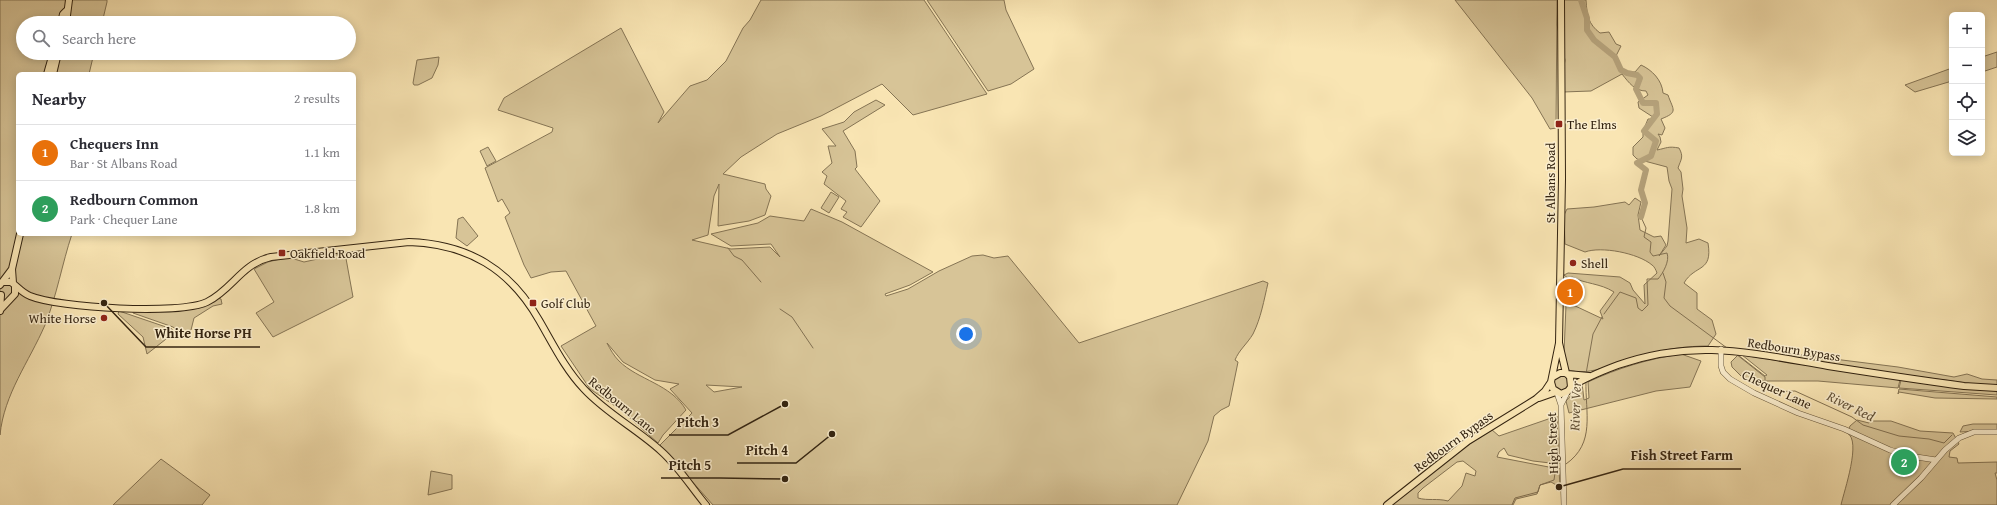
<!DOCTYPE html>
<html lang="en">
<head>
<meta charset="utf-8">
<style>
  :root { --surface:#fff; --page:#f7f7f7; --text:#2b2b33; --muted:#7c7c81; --line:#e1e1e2; --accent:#1a73e8 }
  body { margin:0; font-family:"Gentium Book Plus",serif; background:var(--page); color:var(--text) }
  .controls { position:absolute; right:12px; top:12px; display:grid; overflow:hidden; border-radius:6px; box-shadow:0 2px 10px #0003 }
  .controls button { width:36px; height:36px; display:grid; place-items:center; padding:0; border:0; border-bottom:1px solid var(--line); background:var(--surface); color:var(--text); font:20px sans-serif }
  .you { position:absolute; left:966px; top:334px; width:14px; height:14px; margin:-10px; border:3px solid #fff; border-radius:50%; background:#1a73e8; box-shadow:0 0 0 6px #1a73e833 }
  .badge { display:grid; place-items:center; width:26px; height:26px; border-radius:50%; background:var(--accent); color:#fff; font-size:13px; font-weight:700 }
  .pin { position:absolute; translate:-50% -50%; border:2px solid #fff; box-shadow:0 1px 4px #0006 }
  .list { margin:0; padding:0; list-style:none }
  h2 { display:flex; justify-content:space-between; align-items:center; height:52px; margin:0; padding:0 16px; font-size:17px }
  h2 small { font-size:13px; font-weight:400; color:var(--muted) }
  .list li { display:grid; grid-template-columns:26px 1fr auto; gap:12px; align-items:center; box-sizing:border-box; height:56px; padding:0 16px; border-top:1px solid var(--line) }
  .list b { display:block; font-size:15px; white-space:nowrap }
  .list p { margin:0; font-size:13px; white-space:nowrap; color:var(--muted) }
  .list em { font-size:13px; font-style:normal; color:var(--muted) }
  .icon { flex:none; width:22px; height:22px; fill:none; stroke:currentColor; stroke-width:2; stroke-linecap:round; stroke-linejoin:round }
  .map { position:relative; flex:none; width:1997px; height:505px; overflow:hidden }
  .search { position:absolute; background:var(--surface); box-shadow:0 2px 10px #0003; left:16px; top:16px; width:340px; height:44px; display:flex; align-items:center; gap:10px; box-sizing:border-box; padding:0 14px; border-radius:22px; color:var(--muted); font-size:15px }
  .panel { position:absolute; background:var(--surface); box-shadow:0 2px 10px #0003; left:16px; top:72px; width:340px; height:164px; border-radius:6px }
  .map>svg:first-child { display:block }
  .green { fill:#d7c497; stroke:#857454; fill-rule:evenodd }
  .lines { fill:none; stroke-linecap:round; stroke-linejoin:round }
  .stream { stroke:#827051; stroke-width:1 }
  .river { stroke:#b6a37c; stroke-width:6 }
  .minor-casing { stroke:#645439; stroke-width:6 }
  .major-casing { stroke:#332310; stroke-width:8 }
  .minor { stroke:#fbeece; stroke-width:5 }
  .major { stroke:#f9e5b3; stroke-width:6 }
  .poi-dot { fill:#8f2418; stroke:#fbeece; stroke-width:1.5 }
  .labels { text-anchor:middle; stroke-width:3; stroke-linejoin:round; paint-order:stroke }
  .poi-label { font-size:13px; fill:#332310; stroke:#fbeece; text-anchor:start }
  .street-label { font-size:13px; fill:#332310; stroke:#fbeece }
  .water-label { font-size:14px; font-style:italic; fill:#615036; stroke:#fbeece }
  .leader { fill:none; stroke:#332310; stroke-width:1.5 }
  .callout-dot { fill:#332310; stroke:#fbeece; stroke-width:1.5 }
  .callout-label { font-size:14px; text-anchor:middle; font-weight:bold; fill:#332310; stroke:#fbeece; stroke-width:3; stroke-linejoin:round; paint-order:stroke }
</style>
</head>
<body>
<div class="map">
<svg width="1997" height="505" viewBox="0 0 1997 505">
  <rect width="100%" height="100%" fill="#f9e5b3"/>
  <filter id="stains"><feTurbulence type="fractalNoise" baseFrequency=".005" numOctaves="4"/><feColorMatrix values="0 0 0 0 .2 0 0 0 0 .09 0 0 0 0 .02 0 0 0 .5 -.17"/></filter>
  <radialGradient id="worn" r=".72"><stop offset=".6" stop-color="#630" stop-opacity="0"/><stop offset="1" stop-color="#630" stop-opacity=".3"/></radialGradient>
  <path class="green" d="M0,0H107V2L102,23H23V53H94L89,74H18V234H72C62,264 57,295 45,325C29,362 4,394 0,435Z
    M761,0H924L987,94L913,115L882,84L821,116L777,134L741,157L723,174L765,184L766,189L771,196L765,215L749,221L718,226L719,184L714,196L708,235L692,240L731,249L770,247L780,257L771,244L731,246L711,234L758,223L770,216L804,221L811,209L842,222L933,272L910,285L885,294L886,296L908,289L939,271L972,256L983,255L994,258L1008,256L1079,343L1263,281L1268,283C1264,300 1261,318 1253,334C1247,344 1239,350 1235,360L1238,362L1229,406L1221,410L1214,416L1208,441L1177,505H713L660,445L692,413L670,389L679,384L655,380L623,362L607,343C610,349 614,356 619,361C638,380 671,384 686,410L663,435L658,443L621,410L590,389L561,346L596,326L566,271L551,272L531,278L524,265L505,217L510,213L502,199L498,202L485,168L552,132L553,128L498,110L504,98L621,28L664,112L658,123L690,86L707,80L726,61L743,28L750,20ZM706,385L742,387L714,392Z
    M927,0H1004L1006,10L1034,69L1011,84L988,91Z
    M1455,0H1557L1556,128L1550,129L1532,98Z
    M1558,0H1586C1587,15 1588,24 1600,33L1609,32L1616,44L1621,46L1616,56L1623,73L1635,72L1641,65C1652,70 1662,80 1663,93L1668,95C1673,110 1679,112 1661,119L1665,128L1662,135L1658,134L1660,137L1661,142L1657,150C1667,148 1668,146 1679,148C1684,157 1681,159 1678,168L1681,172L1683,189L1682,196L1687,228L1686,243L1699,239L1708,243C1713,273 1695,264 1684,283L1697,293V309L1712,320L1716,334L1708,346C1687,346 1667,349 1646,354C1622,359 1590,379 1566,369L1564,353L1566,305L1571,304L1603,319L1600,311L1614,292C1600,283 1585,284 1572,277L1569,279L1564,275L1568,273L1620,277L1630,283L1633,290L1645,304L1644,285L1657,273C1656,270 1654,266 1652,265C1638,253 1601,246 1585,252L1565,244L1564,215L1567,209L1594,207L1625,202L1629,205L1635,198L1641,202L1638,215L1640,230L1654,237L1661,236L1666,245L1659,256L1667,246L1668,241L1672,189L1669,181L1667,167L1637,159L1633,155V147L1643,137V131L1648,119H1656L1639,108L1638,102L1648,95L1646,91C1635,91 1629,83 1622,74L1591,91L1563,92L1562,81L1565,60L1557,25Z
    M1997,52V67L1982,72V57Z
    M439,57L438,65L432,78L418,85H414L413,83L417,60Z
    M1952,68V81L1915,92L1905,85Z
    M876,100L885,105L843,131L855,151L857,167L855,169L880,201L861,227L843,217L847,212L841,209L846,201L824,184L827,176L822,172L832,163L828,146H836L822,129L844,122L854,112Z
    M488,147L496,161L487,166L480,151Z
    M831,192L839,197L829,213L821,208Z
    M463,217L478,236L467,246L456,238L458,219Z
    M345,253L353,297L273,337L256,313L274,302L254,269L268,262L280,259L291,258L304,262Z
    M217,298L221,299L222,304L213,306L194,318L191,330L185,336L173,327L133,313V312C161,311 193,315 217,298Z
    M119,311L172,329L175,332L147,354L143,337L118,314Z
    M1786,353L1898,367L1954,377L1967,374L1982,379L1997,380V387L1883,372L1786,356Z
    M1681,354L1701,361L1690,387L1656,391L1569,413L1566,401L1582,383L1584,400L1589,398L1588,382C1618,368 1648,359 1681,354Z
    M1738,355L1765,376L1767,375L1742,355L1900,380L1898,388L1818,381H1756L1742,377L1732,367L1731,362Z
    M1554 383a8 8 0 1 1 16 0a8 8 0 1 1-16 0Z
    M1901,380L1997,391V395L1899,388Z
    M1899,389L1997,397V399L1935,398L1899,392L1898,394Z
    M1557,416L1559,464L1533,461L1508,455L1504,448L1499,452L1497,457L1559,469L1560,487L1551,482L1540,485L1537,494L1516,499L1513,505H1391L1451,457L1491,429L1499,436ZM1463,461L1476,471L1475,476L1466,473L1462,486L1448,501C1437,498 1428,501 1418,498V493L1423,488L1457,462Z
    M1857,420L1869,423L1871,421H1891L1920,431L1953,433L1959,444L1950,451L1949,457L1957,458L1958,463L1997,462V473H1995L1997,480V505H1841C1844,491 1862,440 1847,433L1850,426Z
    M1973,424H1997V430L1960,432L1963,426Z
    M161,459L210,495L202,505H113Z
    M431,471L452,475V489L428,495Z"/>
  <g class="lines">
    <path class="stream" d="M728,248L734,256L742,260L761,282
      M1663,273L1666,282L1664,298L1670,306L1727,348
      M780,309L792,317L813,348
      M1604,314L1620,292L1636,298L1638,308L1642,311L1648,305L1647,279H1658C1663,273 1670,261 1667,253L1653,256L1650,252L1651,242L1644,237L1646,228L1641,217
      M1736,354L1765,377V380
      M1586,374L1593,334L1602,317
      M1766,386L1770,392L1795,391L1852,417L1863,425L1899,436L1929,439L1944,443L1952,435
      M1566,464C1596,443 1585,413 1586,381
      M1512,505L1515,498L1538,492L1540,485L1554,480L1555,473L1560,468"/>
    <path class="river" d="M1581,0L1587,18V30L1594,40L1615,57L1621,70L1627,73L1637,75L1640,78L1636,89L1643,103H1656L1657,114L1644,131L1656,141L1651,156L1637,163L1646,170L1641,190L1645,203L1641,217"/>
    <defs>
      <path id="minor" d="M1721,349V366L1723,372L1730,379L1754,393L1798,413L1844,429L1890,450L1910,456L1936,460
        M1557,393L1561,405L1564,505
        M1561,405L1568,391
        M1893,505L1921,478L1945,450L1959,438L1974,432H1997"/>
      <path id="major" d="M61,23L63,14L66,11
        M66,23L69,0
        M47,74L53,53
        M53,74L58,53
        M3,282H11C17,286 22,293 30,296C59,308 180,315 207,302C233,289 241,264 271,257L409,242C468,244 510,269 539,320C553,344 565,369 584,389C606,413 637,429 661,451C679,467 691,487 706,505
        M13,283L12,269L20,234
        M0,285L12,269
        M0,310L15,294V286
        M0,311L1,295
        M1559,343L1566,373
        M1567,374L1589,376
        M1553,377L1560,373H1566L1570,377L1571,387L1568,391L1561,394L1553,389L1551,382L1559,343L1562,179L1561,0
        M1571,387C1586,377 1602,371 1618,365C1695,338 1751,353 1828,366C1873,373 1918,380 1964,386L1997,388
        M1539,398L1556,392
        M1387,505L1468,441L1536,399L1545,391L1551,382"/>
    </defs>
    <use href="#minor" class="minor-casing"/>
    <use href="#major" class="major-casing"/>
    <use href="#minor" class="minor"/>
    <use href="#major" class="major"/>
  </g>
  <g class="poi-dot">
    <rect x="1555" y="120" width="8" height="8" rx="2"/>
    <rect x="278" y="249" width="8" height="8" rx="2"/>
    <circle cx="1573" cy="263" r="4"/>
    <rect x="529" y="299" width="8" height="8" rx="2"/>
    <circle cx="104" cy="318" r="4"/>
  </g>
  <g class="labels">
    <g class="poi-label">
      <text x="1567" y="129">The Elms</text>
      <text x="290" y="258">Oakfield Road</text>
      <text x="1581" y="268">Shell</text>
      <text x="541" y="308">Golf Club</text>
      <text x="96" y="323" text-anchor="end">White Horse</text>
    </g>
    <g class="street-label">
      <text transform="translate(1550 183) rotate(-90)" y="5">St Albans Road</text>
      <text transform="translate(1794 349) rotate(9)" y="5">Redbourn Bypass</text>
      <text transform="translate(1777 389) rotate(25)" y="5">Chequer Lane</text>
      <text transform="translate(623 405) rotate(39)" y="5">Redbourn Lane</text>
      <text transform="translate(1453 441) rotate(-36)" y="5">Redbourn Bypass</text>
      <text transform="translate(1552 443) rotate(-92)" y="5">High Street</text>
    </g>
    <g class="water-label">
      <text transform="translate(1575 406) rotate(-88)" y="5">River Ver</text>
      <text transform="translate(1851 406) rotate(26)" y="5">River Red</text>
    </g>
  </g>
  <path class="leader" d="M104 303L146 347H260M785 404L728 435H669M832 434L796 463H737M1559 487L1623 469H1741M785 479L720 478H661"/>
  <g class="callout-dot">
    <circle cx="104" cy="303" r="4"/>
    <circle cx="785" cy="404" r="4"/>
    <circle cx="832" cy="434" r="4"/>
    <circle cx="1559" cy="487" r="4"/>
    <circle cx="785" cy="479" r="4"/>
  </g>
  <g class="callout-label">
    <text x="203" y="338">White Horse PH</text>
    <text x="698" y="427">Pitch 3</text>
    <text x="767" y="455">Pitch 4</text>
    <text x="1682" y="460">Fish Street Farm</text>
    <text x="690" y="470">Pitch 5</text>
  </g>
  <rect width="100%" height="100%" filter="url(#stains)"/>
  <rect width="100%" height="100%" fill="url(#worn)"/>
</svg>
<div class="controls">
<button>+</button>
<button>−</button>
<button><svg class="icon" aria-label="locate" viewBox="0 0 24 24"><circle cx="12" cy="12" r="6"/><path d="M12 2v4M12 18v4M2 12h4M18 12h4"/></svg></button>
<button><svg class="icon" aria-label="layers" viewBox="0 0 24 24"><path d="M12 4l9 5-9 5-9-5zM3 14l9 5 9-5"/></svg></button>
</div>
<div class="you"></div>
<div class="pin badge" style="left:1570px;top:292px;background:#e8710a">1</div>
<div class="pin badge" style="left:1904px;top:462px;background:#2e9e5b">2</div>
<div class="search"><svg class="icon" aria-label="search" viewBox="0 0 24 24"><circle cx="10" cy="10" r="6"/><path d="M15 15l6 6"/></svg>Search here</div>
<section class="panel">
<h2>Nearby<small>2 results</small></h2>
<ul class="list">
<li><span class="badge" style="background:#e8710a">1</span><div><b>Chequers Inn</b><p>Bar · St Albans Road</p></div><em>1.1 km</em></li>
<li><span class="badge" style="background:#2e9e5b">2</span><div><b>Redbourn Common</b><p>Park · Chequer Lane</p></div><em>1.8 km</em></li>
</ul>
</section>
</div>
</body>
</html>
